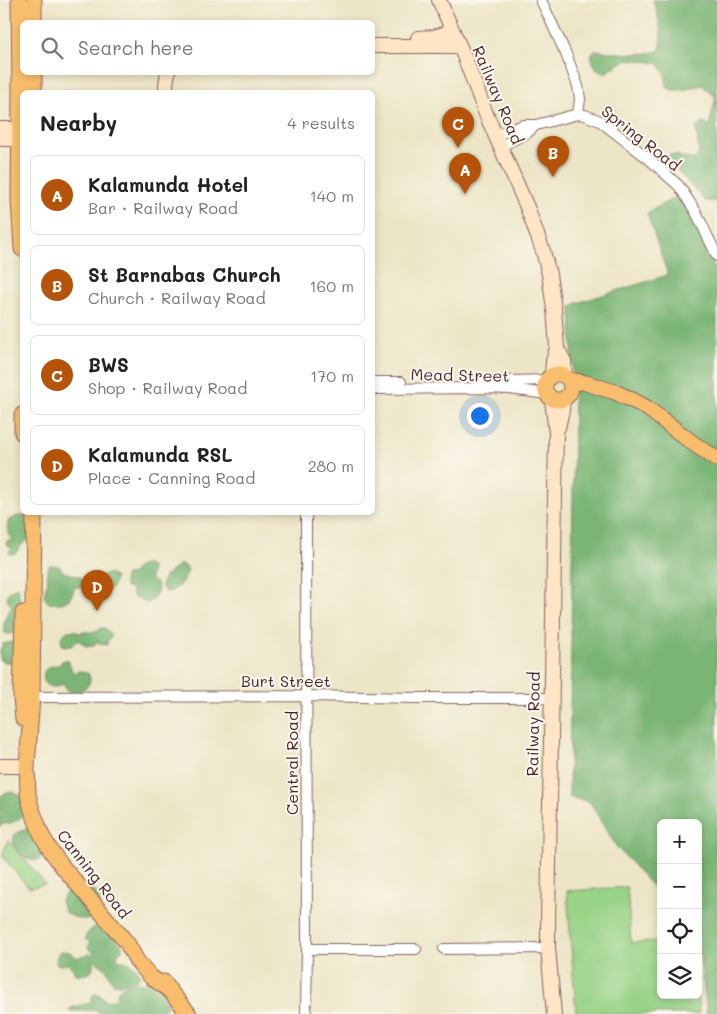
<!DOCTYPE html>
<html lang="en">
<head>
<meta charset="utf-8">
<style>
  :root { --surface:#fff; --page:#f2f2f2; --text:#222; --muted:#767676; --line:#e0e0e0; --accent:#b45309 }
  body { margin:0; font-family:Mali,sans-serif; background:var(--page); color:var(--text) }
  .controls { position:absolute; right:15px; bottom:15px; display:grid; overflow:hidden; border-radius:8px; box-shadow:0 2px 8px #0003 }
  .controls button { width:45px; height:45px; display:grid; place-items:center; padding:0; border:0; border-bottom:1px solid var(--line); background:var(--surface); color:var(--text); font:25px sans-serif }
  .you { position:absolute; left:479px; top:415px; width:18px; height:18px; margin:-12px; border:4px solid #fff; border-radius:50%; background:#1a73e8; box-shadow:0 0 0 8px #1a73e833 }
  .badge { display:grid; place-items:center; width:32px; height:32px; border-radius:50%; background:var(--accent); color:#fff; font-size:16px; font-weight:700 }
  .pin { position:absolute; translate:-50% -41px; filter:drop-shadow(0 1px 2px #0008) }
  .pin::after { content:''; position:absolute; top:26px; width:18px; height:15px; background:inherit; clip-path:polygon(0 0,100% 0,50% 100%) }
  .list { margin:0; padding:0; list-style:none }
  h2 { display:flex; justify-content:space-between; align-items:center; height:65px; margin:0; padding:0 20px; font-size:21px }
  h2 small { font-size:16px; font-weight:400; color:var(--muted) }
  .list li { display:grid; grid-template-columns:32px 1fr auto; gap:15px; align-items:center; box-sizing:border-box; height:80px; margin:0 10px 10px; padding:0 10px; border:1px solid var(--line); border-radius:8px }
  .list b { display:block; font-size:19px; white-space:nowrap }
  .list p { margin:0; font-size:16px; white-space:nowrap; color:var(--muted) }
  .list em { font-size:16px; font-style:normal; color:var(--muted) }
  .icon { flex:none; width:28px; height:28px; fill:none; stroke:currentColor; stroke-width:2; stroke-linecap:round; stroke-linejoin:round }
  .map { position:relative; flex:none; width:717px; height:1014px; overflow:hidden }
  .search { position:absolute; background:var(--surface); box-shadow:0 2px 8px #0003; left:20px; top:20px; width:355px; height:55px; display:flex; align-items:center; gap:12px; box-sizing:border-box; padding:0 18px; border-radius:8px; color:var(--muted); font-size:19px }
  .panel { position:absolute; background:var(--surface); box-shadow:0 2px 8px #0003; left:20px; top:90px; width:355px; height:425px; border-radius:8px }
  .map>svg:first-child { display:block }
  .green { fill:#99d387; stroke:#727959 }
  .forest { fill:#7ab574; stroke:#626a50 }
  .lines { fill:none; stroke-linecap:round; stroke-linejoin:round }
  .street-casing { stroke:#836461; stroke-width:12 }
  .secondary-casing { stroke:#836461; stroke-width:16 }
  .primary-casing { stroke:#836461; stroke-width:17 }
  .street { stroke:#fff; stroke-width:10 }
  .secondary { stroke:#fde5c5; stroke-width:14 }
  .primary { stroke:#f9be6d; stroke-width:15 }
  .labels { text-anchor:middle; stroke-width:4; stroke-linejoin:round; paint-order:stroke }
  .street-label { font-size:16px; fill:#4a1f2b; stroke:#fbf7ec }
</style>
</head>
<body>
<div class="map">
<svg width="717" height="1014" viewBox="0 0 717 1014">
  <rect width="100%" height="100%" fill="#fbf7ec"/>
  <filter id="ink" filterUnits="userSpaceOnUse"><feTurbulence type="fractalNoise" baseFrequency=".02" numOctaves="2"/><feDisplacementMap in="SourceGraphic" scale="10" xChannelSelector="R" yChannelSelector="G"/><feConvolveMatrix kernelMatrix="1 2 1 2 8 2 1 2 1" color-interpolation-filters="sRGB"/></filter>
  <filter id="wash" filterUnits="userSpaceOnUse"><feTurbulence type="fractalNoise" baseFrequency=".0096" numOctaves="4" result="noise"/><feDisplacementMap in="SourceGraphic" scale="20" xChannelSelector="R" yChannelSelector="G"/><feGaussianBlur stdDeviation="1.12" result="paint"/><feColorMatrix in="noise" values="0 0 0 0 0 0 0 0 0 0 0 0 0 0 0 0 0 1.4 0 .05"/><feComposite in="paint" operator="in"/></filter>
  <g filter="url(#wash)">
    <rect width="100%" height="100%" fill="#ece5c6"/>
    <path class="green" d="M8,840L45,884L29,888L2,856Z
      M627,887L631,943L661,941V995H697L699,1014H576L567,891Z"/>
    <path class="forest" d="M653,0H717V201H705L667,159L668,155C677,154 685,159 695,159L699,154L696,128L702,123L709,125L716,97L702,85C695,87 670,95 667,86C666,85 666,79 666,78C665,73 661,67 658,63L627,59L605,73L600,72C594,66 591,62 592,53L596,50C612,53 644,57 660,50C664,38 658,13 653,0Z
      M679,195L706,243L717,276V1014H707L698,939V823H661V896L616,846L590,802L569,797L574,417L571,307L577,303L668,275L647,213Z
      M18,516H27L29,539L19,547L17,552L14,554H10L9,551L12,548L6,544L7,541H11L12,540C7,535 6,526 9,520Z
      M50,565C57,565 61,566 63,572L81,577C82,580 83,583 81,587H75C70,603 64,604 49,603L44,597C44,590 47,585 48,581C48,574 44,573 50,565Z
      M144,565H147L152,568L150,578C152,581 155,582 157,584C160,591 153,600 148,603L142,601L139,598L134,597L132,594V590L125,587L124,582L126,575L133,574C134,568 138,567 144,565Z
      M179,565H184L188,570C184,580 178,591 166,592L161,586C162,576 167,576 173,570C175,569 177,566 179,565Z
      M107,574H110L115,578L112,588L107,591H102L98,598L93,601L90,599V596L92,591L98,590L99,588L96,582C98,577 103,576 107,574Z
      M17,587L19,590V599L31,606L15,632L10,634L5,633C2,625 6,612 12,606L8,601L7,595L11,590Z
      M103,628L106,629L112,636L107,642V645L99,644L97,640L94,646C86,647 84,646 79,640C73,644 71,649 62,645L61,637L67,631H77L80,634L81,632H96L99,629Z
      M16,641L17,659C11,661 5,664 0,660V650L3,644Z
      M65,660H68L72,671L74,673C79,670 83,671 88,673C94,684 85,689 76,693L69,691L63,684C56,688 51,688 45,683C40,670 48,665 60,665L61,662Z
      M12,792L22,796L26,812C21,819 12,824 3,824L0,827V798L3,794Z
      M35,825C38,833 50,858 37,860C34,860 28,860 26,858C22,855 18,850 14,847C13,842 13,839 15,834Z
      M90,887C103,895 100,905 98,918C87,921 74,919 65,912L61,902C64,888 78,888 90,887Z
      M100,924L103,926L102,933L108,932L122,945V950C117,952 115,958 121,961C132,961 135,967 140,975C137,985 122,985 113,983L106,969L93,959V967L90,973L80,975L74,973V970L68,964L60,965L57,964C55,960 57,954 61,951L70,952L77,958L82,956L90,954L93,957V952L88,948L90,942L85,939C86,932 94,927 100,924Z
      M140,983C156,983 167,992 166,1008L155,1014H104C94,1006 79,1014 68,1010C75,1005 83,1006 91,1002L93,995L97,993C106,1000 105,1004 117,998V991C124,985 132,984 140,983Z"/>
  </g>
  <g filter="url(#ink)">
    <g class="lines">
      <defs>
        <path id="street" d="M541,0L566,54L578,86L580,99L578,114
          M496,135L524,125H536L578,114L585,115L600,121L649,159L679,186L696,212L717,256
          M501,146L527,133L536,125
          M372,382H401
          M478,382L547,380
          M372,389L487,388L510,389L547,394
          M306,512L307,949L306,1014
          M27,697L307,696L417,698H551
          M307,949H416
          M444,949L548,948"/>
        <path id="secondary" d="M439,0L464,56L486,114L527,207L543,251L549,274L554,309L557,348L553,361L552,375
          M418,38L434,37L453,31
          M372,46H459
          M166,92V85L168,72
          M0,129H22
          M0,139H22
          M557,348L564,361L565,375
          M552,399L556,434L548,925V948L554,1014
          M558,428L562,410L563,400
          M0,766H27"/>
        <path id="primary" d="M19,0L20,88L19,200L22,249
          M34,22V0
          M34,72V92
          M545 387a13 13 0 1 1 26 0a13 13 0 1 1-26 0Z
          M570,380L586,383L615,392L634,401L647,408L694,444L717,459
          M22,415V433
          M34,512L32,697L27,766L28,794L31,807L42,836L51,851L62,866L127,943L137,961L151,977L169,990
          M23,613L21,697L23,719
          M164,982L169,990L189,1014"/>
      </defs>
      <use href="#street" class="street-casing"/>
      <use href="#secondary" class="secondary-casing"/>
      <use href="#primary" class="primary-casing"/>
      <use href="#street" class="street"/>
      <use href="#secondary" class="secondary"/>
      <use href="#primary" class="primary"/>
    </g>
  </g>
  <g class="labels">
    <g class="street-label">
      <text transform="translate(498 95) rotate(67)" y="6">Railway Road</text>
      <text transform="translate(641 138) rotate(38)" y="6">Spring Road</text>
      <text transform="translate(460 375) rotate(1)" y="6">Mead Street</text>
      <text x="286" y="687">Burt Street</text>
      <text transform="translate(533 724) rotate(-89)" y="6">Railway Road</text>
      <text transform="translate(292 763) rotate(-90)" y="6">Central Road</text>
      <text transform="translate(94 874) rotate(52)" y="6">Canning Road</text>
    </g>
  </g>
</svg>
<div class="controls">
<button>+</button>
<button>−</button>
<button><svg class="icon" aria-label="locate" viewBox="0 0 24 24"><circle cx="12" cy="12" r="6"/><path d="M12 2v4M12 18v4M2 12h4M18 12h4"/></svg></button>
<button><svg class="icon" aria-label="layers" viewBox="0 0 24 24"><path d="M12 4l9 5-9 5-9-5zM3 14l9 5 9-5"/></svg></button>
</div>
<div class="you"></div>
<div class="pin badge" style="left:465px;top:194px">A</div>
<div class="pin badge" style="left:553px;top:177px">B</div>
<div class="pin badge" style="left:458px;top:148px">C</div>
<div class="pin badge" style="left:97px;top:611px">D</div>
<div class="search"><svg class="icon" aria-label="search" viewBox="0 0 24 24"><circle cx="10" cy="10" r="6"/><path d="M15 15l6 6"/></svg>Search here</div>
<section class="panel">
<h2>Nearby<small>4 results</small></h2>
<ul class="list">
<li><span class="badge">A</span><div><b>Kalamunda Hotel</b><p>Bar · Railway Road</p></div><em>140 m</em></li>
<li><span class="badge">B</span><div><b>St Barnabas Church</b><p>Church · Railway Road</p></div><em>160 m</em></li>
<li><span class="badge">C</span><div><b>BWS</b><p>Shop · Railway Road</p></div><em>170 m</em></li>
<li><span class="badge">D</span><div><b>Kalamunda RSL</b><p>Place · Canning Road</p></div><em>280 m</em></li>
</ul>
</section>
</div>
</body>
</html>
